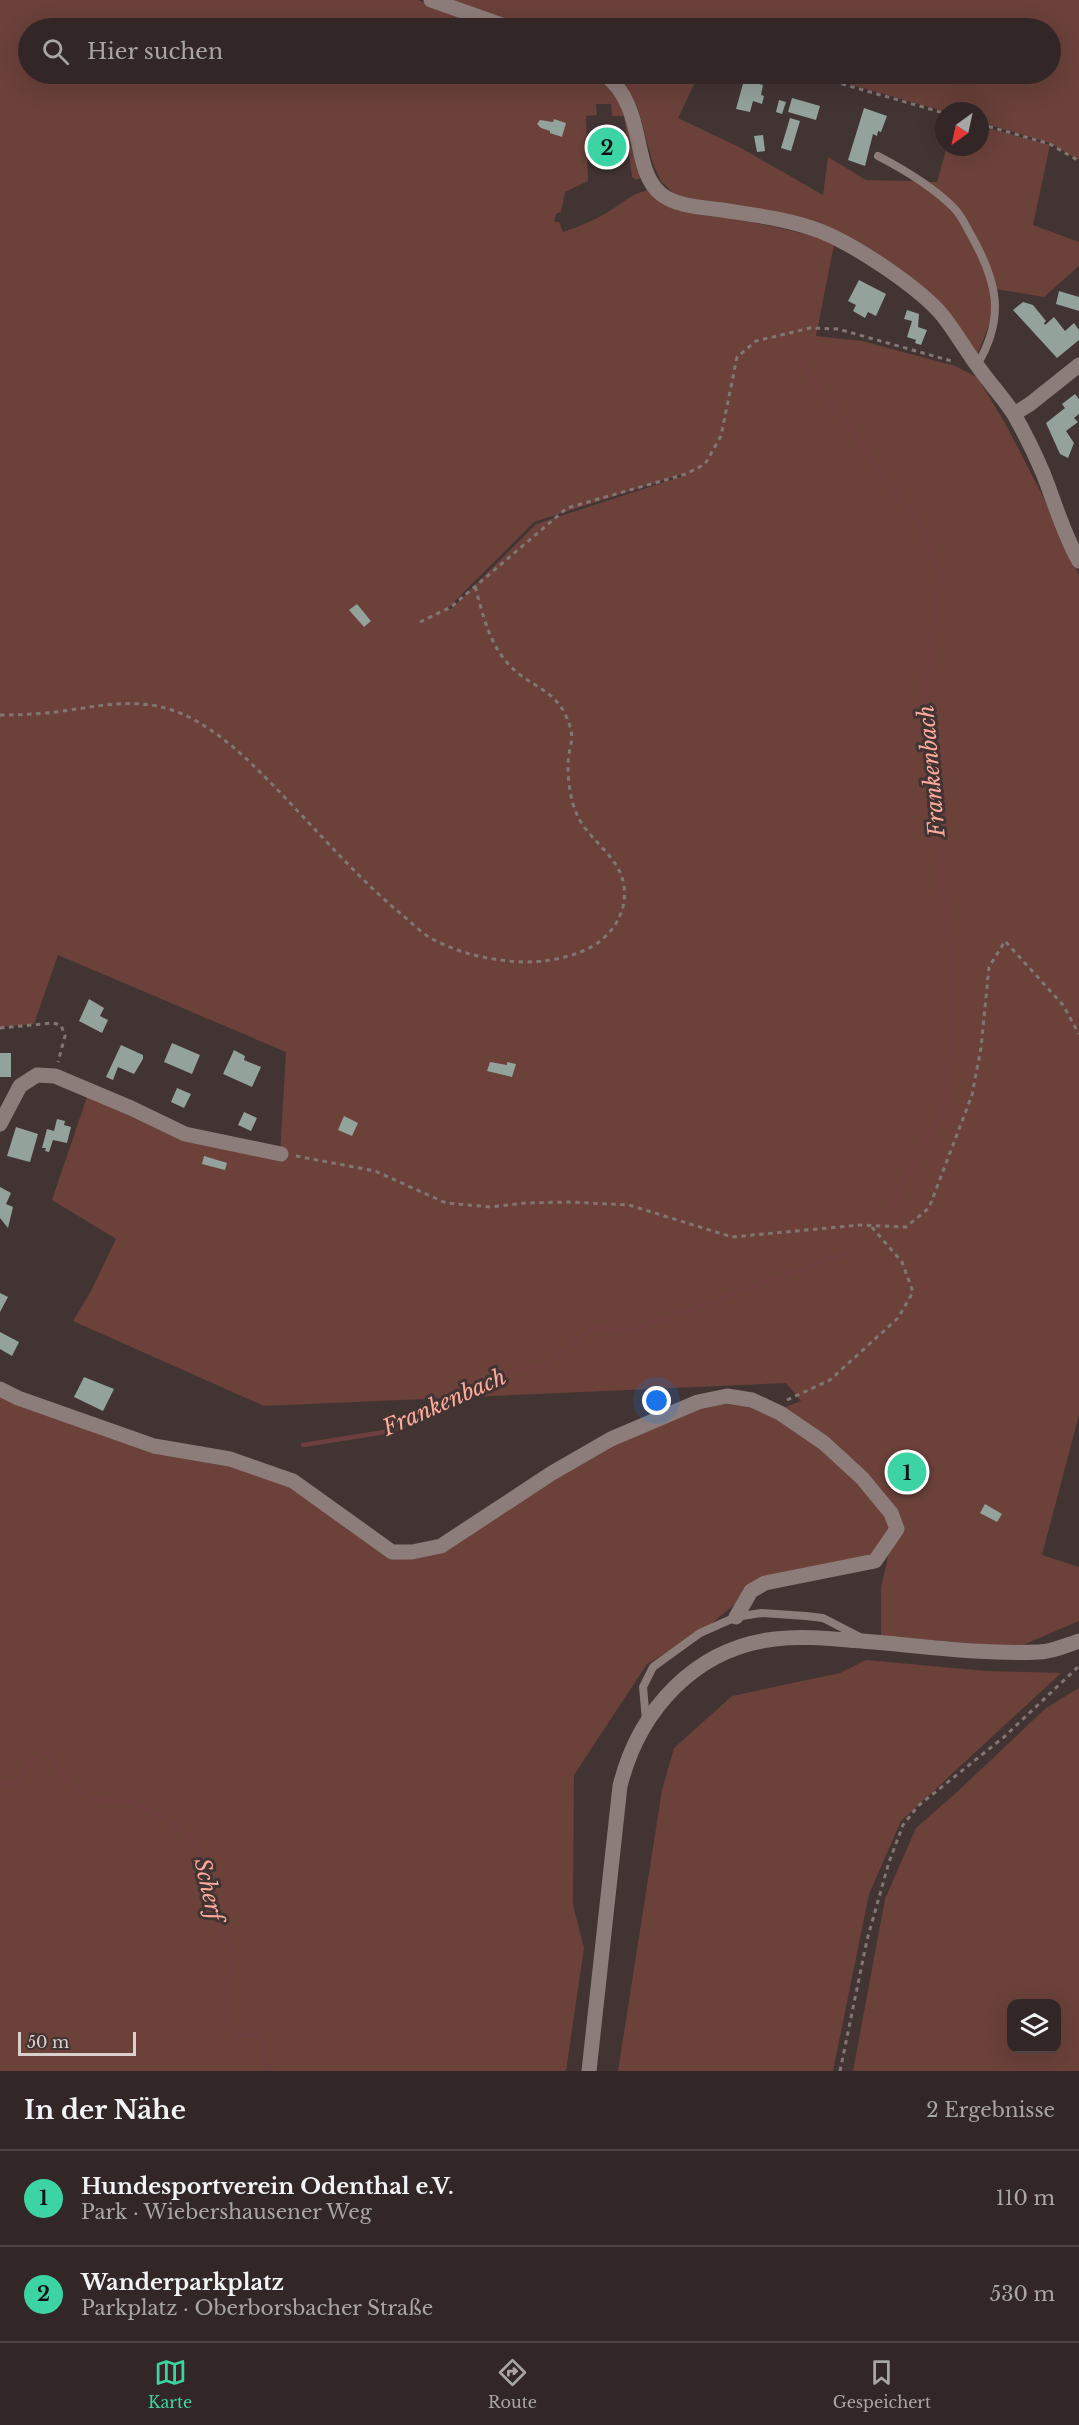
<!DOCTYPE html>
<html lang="de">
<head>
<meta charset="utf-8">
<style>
  :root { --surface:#322726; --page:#3a2f2e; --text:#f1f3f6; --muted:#a8a5a7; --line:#4d4443; --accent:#3dd4a3 }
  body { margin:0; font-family:"Libre Baskerville",serif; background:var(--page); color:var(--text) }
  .controls { position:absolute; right:18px; bottom:18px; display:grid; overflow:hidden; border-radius:12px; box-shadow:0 6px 24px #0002 }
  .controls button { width:54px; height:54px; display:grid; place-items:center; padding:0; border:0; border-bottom:2px solid var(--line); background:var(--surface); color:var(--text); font:30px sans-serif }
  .compass { position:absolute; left:935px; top:102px; width:54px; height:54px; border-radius:50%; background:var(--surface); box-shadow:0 6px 24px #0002; rotate:213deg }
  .scale { position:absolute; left:18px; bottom:15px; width:118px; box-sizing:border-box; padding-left:6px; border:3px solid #dad1cf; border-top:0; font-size:16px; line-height:21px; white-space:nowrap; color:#dad1cf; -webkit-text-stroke:4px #423432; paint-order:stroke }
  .you { position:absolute; left:657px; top:1401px; width:21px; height:21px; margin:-15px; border:4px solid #fff; border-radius:50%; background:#1a73e8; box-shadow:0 0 0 9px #1a73e833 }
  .badge { display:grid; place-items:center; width:39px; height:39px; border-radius:50%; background:var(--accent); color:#111; font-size:20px; font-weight:700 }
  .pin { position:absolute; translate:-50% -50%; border:3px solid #fff; box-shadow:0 2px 6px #0006 }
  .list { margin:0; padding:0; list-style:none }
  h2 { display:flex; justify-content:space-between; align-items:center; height:78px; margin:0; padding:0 24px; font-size:26px }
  h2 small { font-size:20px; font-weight:400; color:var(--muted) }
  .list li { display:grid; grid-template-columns:39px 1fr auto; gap:18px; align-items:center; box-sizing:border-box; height:96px; padding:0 24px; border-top:2px solid var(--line) }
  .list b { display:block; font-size:22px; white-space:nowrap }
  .list p { margin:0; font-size:20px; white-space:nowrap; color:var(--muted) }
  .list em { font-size:20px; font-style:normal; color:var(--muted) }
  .icon { flex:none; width:33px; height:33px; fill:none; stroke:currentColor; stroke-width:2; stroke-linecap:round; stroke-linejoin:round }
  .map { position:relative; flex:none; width:1079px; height:2071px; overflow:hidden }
  .search { position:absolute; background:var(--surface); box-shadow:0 6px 24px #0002; left:18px; right:18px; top:18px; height:66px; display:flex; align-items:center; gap:15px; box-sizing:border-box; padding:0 21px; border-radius:33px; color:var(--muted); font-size:22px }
  .sheet { height:270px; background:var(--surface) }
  nav { display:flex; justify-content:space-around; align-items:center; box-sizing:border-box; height:84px; border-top:2px solid var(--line); background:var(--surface); font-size:16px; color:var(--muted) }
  nav a { display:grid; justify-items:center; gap:3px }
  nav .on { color:var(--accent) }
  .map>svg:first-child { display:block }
  .green { fill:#6b413a; fill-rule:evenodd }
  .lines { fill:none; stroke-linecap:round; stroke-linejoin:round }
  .stream { stroke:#6e3f3e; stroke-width:4.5 }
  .building { fill:#93a29b }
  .path { stroke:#827674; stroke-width:3; stroke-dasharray:4.5 4.5; stroke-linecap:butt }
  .service { stroke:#8d7d7a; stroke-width:8 }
  .minor { stroke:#8d7d7a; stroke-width:15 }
  .secondary { stroke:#8d7d7a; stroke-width:15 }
  .labels { text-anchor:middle; stroke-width:6; stroke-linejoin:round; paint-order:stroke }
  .water-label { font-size:22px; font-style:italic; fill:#feaa9c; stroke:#423432 }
</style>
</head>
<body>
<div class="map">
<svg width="1079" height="2071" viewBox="0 0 1079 2071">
  <rect width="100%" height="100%" fill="#423432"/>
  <path class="green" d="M0,0H417L496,28H28V74H588L584,79L601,78L625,110L641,178L636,180L632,177L624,116H612L611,104H596L597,115L586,116L588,181L565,192L561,212L556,214L554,222H559L563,232C580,226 596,220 611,210C626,201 631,194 648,190L670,207L771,226L818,237L834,245L816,336L862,341L955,366L977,377L1005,423L1067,543L1079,576V1415L1042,1555L1079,1567V1621L1018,1647L881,1636V1588L897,1516L838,1445L783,1408L801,1401L786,1383L264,1406L73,1321L91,1291L116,1239L52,1200L89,1091L185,1134L280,1153L286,1052L58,955L34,1024L0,1027ZM686,473V475L536,524L451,609L448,608L534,522Z
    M445,0H1079V160L1050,143L980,122V111H944L813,74H1050V28H522Z
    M616,74H699L678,118L741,148L823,195L828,157L866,180L920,181L955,210L992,283L993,315L977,355L860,244L674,194L661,181L653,164L637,105Z
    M980,126L1050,145L1033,225L1079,242V266L1044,297L996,289L956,208L923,182H937L947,147H980Z
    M0,1389L291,1483L352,1533L413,1554L611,1439L727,1396L780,1413L891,1513L888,1545L875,1561L751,1591L700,1633L647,1664L574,1775L573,1905L584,1948L566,2071H0Z
    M866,1660L986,1671L1061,1673L901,1821L869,1894L833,2071H618L662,1790L674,1748L732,1696L840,1673Z
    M1079,1688V2071H853L885,1899L916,1828L957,1792L1046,1708ZM1012,2004H1056V2048H1012Z"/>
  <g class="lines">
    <path class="stream" d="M799,360L921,527L940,574L922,713L950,947L953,1027L945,1103L889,1211
      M303,1445L391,1431L466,1397L501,1374L546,1364L593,1327L628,1332L846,1253
      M0,1785L16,1782L24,1775L29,1762L42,1752L52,1754L67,1783L98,1800L133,1802L189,1834L199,1848L204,1870L215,1896L218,1910V1929L233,1945L234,1961L229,1972L227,1989V2025L236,2036L256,2034L265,2040L262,2056L273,2071"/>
  </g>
  <path class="building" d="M744,80L763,85L761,95L764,96L762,104L753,101L750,112L736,109Z
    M792,98L820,106L816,120L788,112Z
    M779,100L786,102L782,114L776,112Z
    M864,108L887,116L881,132L878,131L877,136L873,134L865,166L848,160Z
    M790,118L800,121L791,151L781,148Z
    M554,119L566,123L562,137L550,133V131L541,128L537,124L540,120L553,122Z
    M763,135L765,151L757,152L754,136Z
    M859,280L886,294L876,316L868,312L865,318L853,311L856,305L848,301Z
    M1059,291L1079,297V311L1056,304Z
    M1023,302L1033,305L1046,321L1044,323L1045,325L1054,317L1065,331L1074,323L1079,330V340L1057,358L1013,310Z
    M907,310L919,314L918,327L927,330L921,345L915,343L916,340L907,337L912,321L904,319Z
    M1075,394L1079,399V414L1074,418L1078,422L1066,431L1074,443L1068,458L1060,454L1046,423L1065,408L1062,404Z
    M357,604L371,621L364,627L349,610Z
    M89,999L104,1008L100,1016L108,1020L102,1033L79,1021Z
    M172,1043L200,1055L192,1074L164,1062Z
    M121,1045L143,1055V1059L134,1074L118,1067L113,1080L106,1077Z
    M234,1050L245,1056L244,1060L261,1067L252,1087L223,1074Z
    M0,1053H11V1077H0Z
    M490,1062L507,1065V1062L516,1064L512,1077L487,1071Z
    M177,1088L191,1094L184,1108L171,1102Z
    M244,1112L257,1118L251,1131L238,1125Z
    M344,1116L358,1123L352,1136L338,1130Z
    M57,1119L65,1121L64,1125L71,1127L67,1143L53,1140L49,1152L45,1151L46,1148H42L47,1129L54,1131Z
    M16,1127L38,1134L30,1162L7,1156Z
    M204,1156L227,1163L225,1170L202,1164Z
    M0,1187L11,1193L6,1204L13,1207L8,1228L0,1218Z
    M0,1293L8,1297L0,1312Z
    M0,1332L19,1342L12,1356L0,1349Z
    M84,1377L114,1389L103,1411L74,1397Z
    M985,1504L1002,1514L997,1522L980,1513Z"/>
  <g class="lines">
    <path class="path" d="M807,74L944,113
      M980,124L1050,144L1079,161
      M420,622L451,607L567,508L686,474L705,464L721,436L737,357L756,341L810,328L838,329L955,362
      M0,715C19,715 38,714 56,712C95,707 133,697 172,710C207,722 237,749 263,775C309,821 350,871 401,914C412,923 423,935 436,941C457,951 477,957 500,960C528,964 556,962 583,951C609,940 628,915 624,886C620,857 590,841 578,817C571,803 568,783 568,767C568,743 578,740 565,714C555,693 536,687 519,674C491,652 484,619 475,586
      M0,1028L53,1023L61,1025L65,1036L58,1062
      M296,1156L375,1171L446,1203L491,1207L526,1203L568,1202L629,1205L732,1237L860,1225L906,1227L929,1208L972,1095L981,1048L989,967L1005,941L1063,1005L1079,1034
      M787,1400L830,1380L898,1318L913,1292L902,1262L870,1225
      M840,2071L867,1940L889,1862L903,1825L918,1806L1004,1737L1079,1666"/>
    <path class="service" d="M878,156C905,170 932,186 954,208C961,215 966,226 971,235C997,281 1006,317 977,365
      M646,1720L643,1687L653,1667L700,1633L736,1617L761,1613L806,1616L823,1618L860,1637"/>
    <path class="minor" d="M431,0L510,28
      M604,74C648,107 630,169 661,194C677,207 703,207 722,210C754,215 789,219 820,231C855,245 919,287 943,316C957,334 968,354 982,372C992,386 1006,401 1015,416C1025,434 1035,454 1043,473C1055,503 1063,533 1079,561
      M1014,414L1030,404L1079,365
      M0,1124L20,1086L37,1075L55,1076L131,1108L185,1134L281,1154
      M0,1389L18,1398L154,1446L230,1459L293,1481L392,1552H412L441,1546L552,1473L611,1439L698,1402L727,1396L752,1400L780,1413L824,1443L862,1478L891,1513L897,1529L875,1561L765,1583L751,1591L736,1617"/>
    <path class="secondary" d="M589,2071L620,1786C639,1710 695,1648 775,1639C799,1636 824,1638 848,1640C911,1644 976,1655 1039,1652C1052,1652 1067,1645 1079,1641"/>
  </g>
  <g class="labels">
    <g class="water-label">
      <text transform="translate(931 771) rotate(-95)" y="8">Frankenbach</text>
      <text transform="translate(444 1402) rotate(-24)" y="8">Frankenbach</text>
      <text transform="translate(209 1889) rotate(77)" y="8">Scherf</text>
    </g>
  </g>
</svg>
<div class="controls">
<button><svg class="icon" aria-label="layers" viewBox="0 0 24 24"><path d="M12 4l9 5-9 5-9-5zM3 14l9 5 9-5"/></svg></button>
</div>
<svg class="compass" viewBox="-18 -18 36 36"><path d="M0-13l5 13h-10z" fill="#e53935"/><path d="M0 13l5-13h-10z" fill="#a8a5a7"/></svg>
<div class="scale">50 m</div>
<div class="you"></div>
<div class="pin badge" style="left:907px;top:1472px">1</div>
<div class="pin badge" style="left:607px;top:147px">2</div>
<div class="search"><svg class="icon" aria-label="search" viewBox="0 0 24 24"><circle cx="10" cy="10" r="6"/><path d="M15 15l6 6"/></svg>Hier suchen</div>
</div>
<section class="sheet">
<h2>In der Nähe<small>2 Ergebnisse</small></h2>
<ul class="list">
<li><span class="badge">1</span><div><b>Hundesportverein Odenthal e.V.</b><p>Park · Wiebershausener Weg</p></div><em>110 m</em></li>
<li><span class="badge">2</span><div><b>Wanderparkplatz</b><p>Parkplatz · Oberborsbacher Straße</p></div><em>530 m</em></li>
</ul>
</section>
<nav>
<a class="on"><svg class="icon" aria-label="map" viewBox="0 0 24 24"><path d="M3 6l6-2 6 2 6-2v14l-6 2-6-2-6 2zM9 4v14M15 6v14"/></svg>Karte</a>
<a><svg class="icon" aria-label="directions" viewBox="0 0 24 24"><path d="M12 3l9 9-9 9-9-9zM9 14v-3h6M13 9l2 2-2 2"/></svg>Route</a>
<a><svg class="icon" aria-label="saved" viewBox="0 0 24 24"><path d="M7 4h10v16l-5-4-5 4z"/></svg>Gespeichert</a>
</nav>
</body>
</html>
